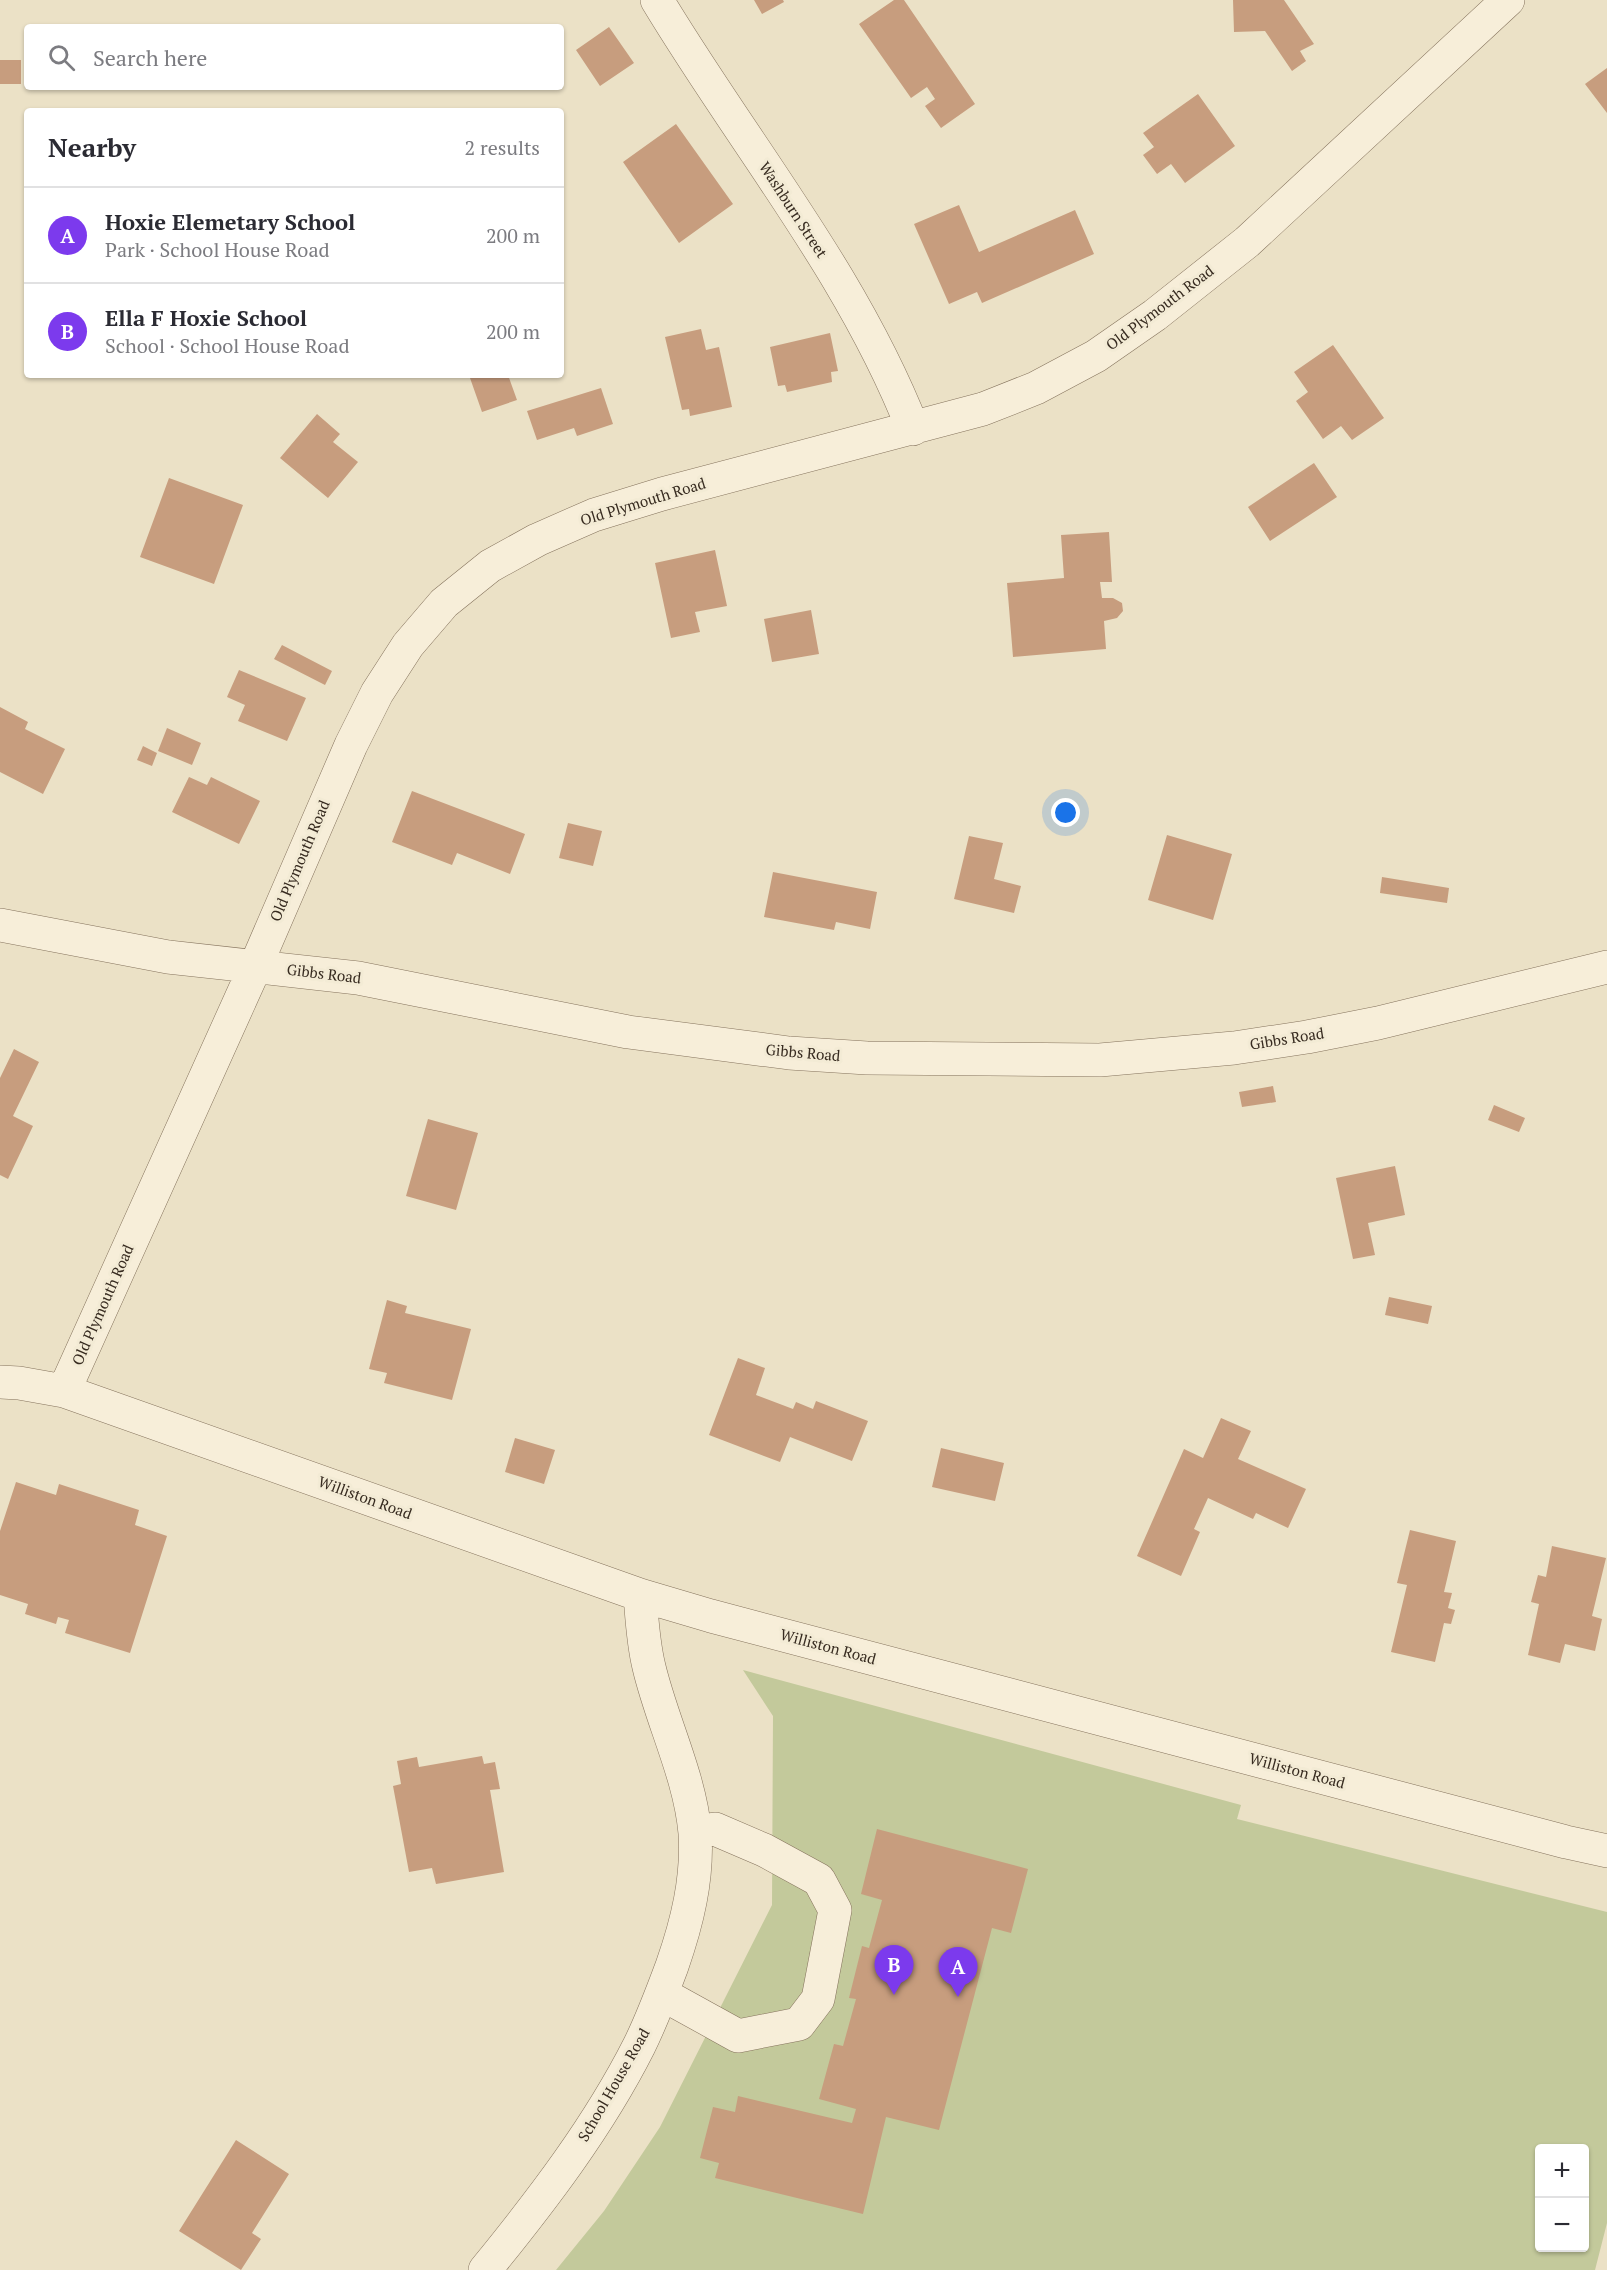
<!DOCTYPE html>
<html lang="en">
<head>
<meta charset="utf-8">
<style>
  :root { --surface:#fff; --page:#f2f2f3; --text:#2b2b33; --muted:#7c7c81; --line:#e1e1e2; --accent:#7c3aed }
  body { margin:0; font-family:"PT Serif",serif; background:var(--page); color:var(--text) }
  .controls { position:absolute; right:18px; bottom:18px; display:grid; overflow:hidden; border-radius:6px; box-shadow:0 2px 4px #0004 }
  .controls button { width:54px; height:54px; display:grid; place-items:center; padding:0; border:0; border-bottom:2px solid var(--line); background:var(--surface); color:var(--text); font:30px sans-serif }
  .you { position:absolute; left:1066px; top:813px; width:21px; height:21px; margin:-15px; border:4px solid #fff; border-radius:50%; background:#1a73e8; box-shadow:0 0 0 9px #1a73e833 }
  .badge { display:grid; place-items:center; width:39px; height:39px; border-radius:50%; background:var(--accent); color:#fff; font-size:20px; font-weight:700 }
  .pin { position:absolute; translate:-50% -50px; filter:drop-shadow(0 2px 3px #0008) }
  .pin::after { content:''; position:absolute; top:32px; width:21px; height:18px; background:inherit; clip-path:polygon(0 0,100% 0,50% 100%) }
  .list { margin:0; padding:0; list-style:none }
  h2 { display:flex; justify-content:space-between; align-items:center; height:78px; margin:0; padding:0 24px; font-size:26px }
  h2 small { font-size:20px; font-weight:400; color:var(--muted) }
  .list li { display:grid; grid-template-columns:39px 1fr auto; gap:18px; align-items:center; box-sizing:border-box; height:96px; padding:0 24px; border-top:2px solid var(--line) }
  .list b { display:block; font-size:22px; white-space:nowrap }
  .list p { margin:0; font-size:20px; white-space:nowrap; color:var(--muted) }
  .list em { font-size:20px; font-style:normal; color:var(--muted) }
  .icon { flex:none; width:33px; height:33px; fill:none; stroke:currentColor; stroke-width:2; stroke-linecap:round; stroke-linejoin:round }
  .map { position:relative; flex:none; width:1607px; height:2270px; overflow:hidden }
  .search { position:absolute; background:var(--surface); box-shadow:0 2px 4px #0004; left:24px; top:24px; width:540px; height:66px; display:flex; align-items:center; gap:15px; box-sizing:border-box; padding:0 21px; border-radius:6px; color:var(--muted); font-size:22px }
  .panel { position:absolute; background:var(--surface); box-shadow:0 2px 4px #0004; left:24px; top:108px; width:540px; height:270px; border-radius:6px }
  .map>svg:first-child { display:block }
  .green { fill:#c3c99b; fill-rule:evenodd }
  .building { fill:#c79d7e }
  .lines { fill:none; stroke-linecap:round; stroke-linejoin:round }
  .minor-casing { stroke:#85735d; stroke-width:34 }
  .minor { stroke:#f7eed9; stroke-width:33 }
  .labels { text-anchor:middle; stroke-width:6; stroke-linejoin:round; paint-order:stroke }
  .street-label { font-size:15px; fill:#372b20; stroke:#f3ebd5 }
</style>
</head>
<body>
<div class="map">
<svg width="1607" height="2270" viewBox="0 0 1607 2270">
  <rect width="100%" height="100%" fill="#ebe1c6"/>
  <path class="green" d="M743,1670L1241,1805L1237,1819L1607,1912V2223L1595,2270H556L604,2211L660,2127L772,1905L773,1716ZM1540,2148H1584V2248H1540Z"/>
  <path class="building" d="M754,0H783L784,2L762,14Z
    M894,0H904L975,104L941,128L925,106L935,99L927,87L911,98L859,24Z
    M1233,0H1284L1314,44L1300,51L1306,61L1292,71L1265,31L1234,32Z
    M609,27L634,63L600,86L576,50Z
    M0,60H21V84H0Z
    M1607,68V113L1585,84Z
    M1198,94L1235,146L1185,183L1171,164L1157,174L1143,155L1154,147L1143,133Z
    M676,124L733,204L679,243L623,162Z
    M959,205L979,252L1075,210L1094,254L982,303L977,292L949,304L914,224Z
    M701,329L706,350L719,347L732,407L690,416L689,409L682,410L665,337Z
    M830,333L838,371L831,372L832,382L787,392L785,385L778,386L770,347Z
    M1333,345L1384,418L1352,440L1341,426L1323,439L1296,401L1308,392L1294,372Z
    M478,375H508L517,400L482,412L470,378Z
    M601,388L613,424L577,436L574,428L537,440L527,411Z
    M317,414L340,434L333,442L358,462L328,498L280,458Z
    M1314,463L1337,497L1270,541L1248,507Z
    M169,478L243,505L214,584L140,557Z
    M1109,532L1112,582H1100L1102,598H1113L1122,603L1123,611L1117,618L1104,621L1106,649L1013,657L1007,583L1064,578L1061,535Z
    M715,550L727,606L695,612L700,632L671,638L655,563Z
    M811,610L819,654L772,662L764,619Z
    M282,645L332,671L325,685L274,659Z
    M239,670L306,698L287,741L238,721L245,705L227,697Z
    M0,707L28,722L25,729L65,749L43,794L0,772Z
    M167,728L201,743L192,765L158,751Z
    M143,746L157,753L152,766L137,760Z
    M189,777L207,785L211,777L260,801L239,844L172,812Z
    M412,791L525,834L510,874L457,853L452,865L392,842Z
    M568,823L602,831L593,866L559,858Z
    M1167,835L1232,854L1213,920L1148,900Z
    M969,836L1003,843L994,879L1021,886L1014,913L954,899Z
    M773,872L877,892L870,929L836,922L834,930L764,917Z
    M1382,877L1449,888L1447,903L1380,893Z
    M14,1049L39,1062L13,1116L33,1126L8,1179L0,1175V1078Z
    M1273,1086L1276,1102L1242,1107L1239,1092Z
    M1494,1105L1525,1118L1519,1132L1488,1120Z
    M428,1119L478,1133L456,1210L406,1196Z
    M1395,1166L1405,1215L1368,1223L1375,1255L1353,1259L1336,1178Z
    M1389,1297L1432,1306L1428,1324L1385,1315Z
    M387,1300L407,1306L405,1313L471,1329L452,1400L384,1383L387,1373L369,1369Z
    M738,1358L765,1368L756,1395L793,1409L796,1402L813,1409L816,1401L868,1421L852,1461L790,1437L780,1462L709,1435Z
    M1221,1418L1251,1431L1238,1459L1306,1489L1288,1528L1256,1513L1253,1519L1208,1498L1194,1529L1200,1532L1181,1576L1137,1556L1184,1449L1203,1458Z
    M515,1438L555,1450L544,1484L505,1472Z
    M941,1448L1004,1463L995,1501L932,1487Z
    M16,1482L56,1495L59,1484L139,1510L135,1525L167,1536L130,1653L65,1633L69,1620L58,1617L56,1624L25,1614L28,1604L0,1595V1531Z
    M1410,1530L1456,1541L1444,1592L1452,1593L1448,1608L1455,1610L1451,1624L1444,1623L1435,1662L1391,1652L1407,1585L1397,1583Z
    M1552,1546L1606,1558L1592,1616L1602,1619L1595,1651L1565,1644L1560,1663L1528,1655L1539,1604L1531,1602L1538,1575L1546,1577Z
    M482,1756L484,1764L495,1762L500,1789L490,1790L504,1872L436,1884L432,1868L409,1872L393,1786L401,1784L397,1761L417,1757L419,1767Z
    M877,1829L1028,1869L1011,1933L992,1928L939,2130L886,2117L863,2214L715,2178L719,2163L700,2158L713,2107L735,2112L738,2096L852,2123L856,2109L819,2099L834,2044L843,2046L856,1999L849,1998L862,1946L869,1948L882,1900L861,1894Z
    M236,2140L289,2174L252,2233L261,2239L241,2270L179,2231Z"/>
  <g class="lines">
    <defs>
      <path id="minor" d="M657,0C743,143 852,273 913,429
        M0,925L168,957L358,978L628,1032L789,1053L867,1058L1100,1060L1234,1048L1307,1037L1378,1023L1607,967
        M0,1382L19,1383L64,1391L640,1595L711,1616L1566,1842L1607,1851
        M64,1391L256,965L351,745L377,693L408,645L444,603L490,566L537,540L594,515L662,494L983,409L1036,388L1096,356L1155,315L1247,242L1508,0
        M662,1994L738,2036L799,2024L818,1999L835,1910L819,1880L764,1850L715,1829L695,1832
        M485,2270C542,2200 598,2127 639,2046C652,2020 662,1993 672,1966C687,1923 698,1879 695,1833C690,1776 662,1722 649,1667C643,1643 642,1619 640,1595"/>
    </defs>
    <use href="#minor" class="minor-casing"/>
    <use href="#minor" class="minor"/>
  </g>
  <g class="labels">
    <g class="street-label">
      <text transform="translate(793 210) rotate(57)" y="5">Washburn Street</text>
      <text transform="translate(1160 308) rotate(-37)" y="5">Old Plymouth Road</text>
      <text transform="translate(643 502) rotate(-17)" y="5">Old Plymouth Road</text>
      <text transform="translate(300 861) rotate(-67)" y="5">Old Plymouth Road</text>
      <text transform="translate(324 974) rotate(7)" y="5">Gibbs Road</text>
      <text transform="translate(1287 1039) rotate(-9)" y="5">Gibbs Road</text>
      <text transform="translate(803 1053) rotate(5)" y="5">Gibbs Road</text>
      <text transform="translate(103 1305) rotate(-66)" y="5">Old Plymouth Road</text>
      <text transform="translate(365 1498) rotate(20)" y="5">Williston Road</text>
      <text transform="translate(828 1647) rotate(15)" y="5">Williston Road</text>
      <text transform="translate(1297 1771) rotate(15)" y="5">Williston Road</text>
      <text transform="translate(614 2085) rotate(-60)" y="5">School House Road</text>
    </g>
  </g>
</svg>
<div class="controls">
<button>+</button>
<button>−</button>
</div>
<div class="you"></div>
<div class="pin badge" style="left:958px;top:1997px">A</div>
<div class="pin badge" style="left:894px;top:1995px">B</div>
<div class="search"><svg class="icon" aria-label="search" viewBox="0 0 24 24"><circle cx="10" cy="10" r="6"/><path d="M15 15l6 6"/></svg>Search here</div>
<section class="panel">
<h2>Nearby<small>2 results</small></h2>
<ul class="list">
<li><span class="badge">A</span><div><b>Hoxie Elemetary School</b><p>Park · School House Road</p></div><em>200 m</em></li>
<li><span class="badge">B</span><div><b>Ella F Hoxie School</b><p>School · School House Road</p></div><em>200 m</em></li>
</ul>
</section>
</div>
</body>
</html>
